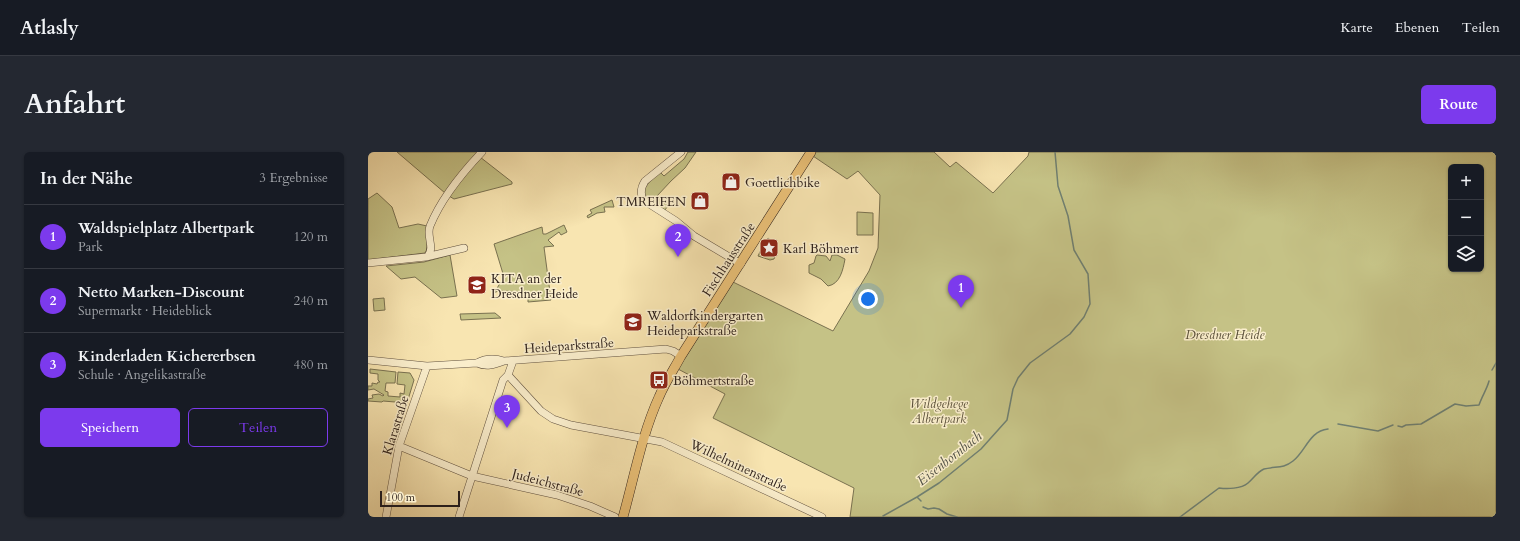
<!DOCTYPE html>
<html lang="de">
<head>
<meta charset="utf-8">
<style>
  :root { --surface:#171b24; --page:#242831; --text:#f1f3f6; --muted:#9ea1a6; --line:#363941; --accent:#7c3aed }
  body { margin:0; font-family:Cardo,serif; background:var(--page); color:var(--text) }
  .controls { position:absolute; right:12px; top:12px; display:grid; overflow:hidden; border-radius:6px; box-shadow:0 1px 3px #0004 }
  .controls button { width:36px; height:36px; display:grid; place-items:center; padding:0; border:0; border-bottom:1px solid var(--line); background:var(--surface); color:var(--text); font:20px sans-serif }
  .scale { position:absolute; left:12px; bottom:10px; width:80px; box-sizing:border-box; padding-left:4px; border:2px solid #2d201a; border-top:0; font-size:11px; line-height:14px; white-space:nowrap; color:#2d201a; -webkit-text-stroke:3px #faeecc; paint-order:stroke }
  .you { position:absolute; left:500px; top:147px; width:14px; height:14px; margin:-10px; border:3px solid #fff; border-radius:50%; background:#1a73e8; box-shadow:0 0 0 6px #1a73e833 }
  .badge { display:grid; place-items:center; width:26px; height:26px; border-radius:50%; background:var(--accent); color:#fff; font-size:13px; font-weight:700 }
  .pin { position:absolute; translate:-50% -33px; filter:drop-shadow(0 1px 2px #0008) }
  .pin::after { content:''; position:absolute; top:21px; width:14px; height:12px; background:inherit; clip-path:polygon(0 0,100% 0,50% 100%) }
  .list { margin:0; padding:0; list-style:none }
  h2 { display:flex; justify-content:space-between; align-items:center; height:52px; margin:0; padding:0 16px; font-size:17px }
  h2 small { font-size:13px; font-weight:400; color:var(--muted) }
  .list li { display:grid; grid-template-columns:26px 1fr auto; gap:12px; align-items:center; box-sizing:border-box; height:64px; padding:0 16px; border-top:1px solid var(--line) }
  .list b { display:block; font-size:15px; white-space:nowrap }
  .list p { margin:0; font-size:13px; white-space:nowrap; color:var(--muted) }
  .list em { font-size:13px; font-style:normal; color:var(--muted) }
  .actions { display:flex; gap:8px; padding:12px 16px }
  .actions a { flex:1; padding:9px 0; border:1px solid var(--accent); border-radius:6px; text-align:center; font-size:14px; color:var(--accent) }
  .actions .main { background:var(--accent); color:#fff }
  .icon { flex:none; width:22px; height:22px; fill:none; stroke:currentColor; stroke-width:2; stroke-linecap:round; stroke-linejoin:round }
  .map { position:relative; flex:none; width:1128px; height:365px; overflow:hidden; border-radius:6px }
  header { display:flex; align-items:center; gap:24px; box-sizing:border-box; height:56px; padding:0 20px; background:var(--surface); border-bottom:1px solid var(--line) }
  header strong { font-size:19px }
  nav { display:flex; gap:22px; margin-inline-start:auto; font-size:14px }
  .intro { display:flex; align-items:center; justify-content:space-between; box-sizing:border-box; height:96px; padding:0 24px }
  h1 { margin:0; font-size:28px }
  .button { padding:10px 18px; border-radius:6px; background:var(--accent); color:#fff; font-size:14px; font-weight:700 }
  main { display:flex; gap:24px; padding:0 24px }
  aside { flex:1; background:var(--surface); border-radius:6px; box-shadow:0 1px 3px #0004 }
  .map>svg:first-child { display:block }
  .green { fill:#c5c286; stroke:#797150; fill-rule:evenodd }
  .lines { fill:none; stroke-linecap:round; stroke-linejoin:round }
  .stream { stroke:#707f70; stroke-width:1.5 }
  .minor-casing { stroke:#605140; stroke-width:8 }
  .major-casing { stroke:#2d201a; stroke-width:10 }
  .minor { stroke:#faeecc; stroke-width:7 }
  .major { stroke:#ecc278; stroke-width:9 }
  .labels { text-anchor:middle; stroke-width:3; stroke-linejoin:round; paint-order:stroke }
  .poi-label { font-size:13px; fill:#2d201a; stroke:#faeecc; text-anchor:start }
  .street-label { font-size:13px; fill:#2d201a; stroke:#faeecc }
  .park-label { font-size:13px; font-style:italic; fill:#5b513a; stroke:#faeecc }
  .water-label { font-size:14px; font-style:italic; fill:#4f5045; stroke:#faeecc }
</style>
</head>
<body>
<header>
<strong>Atlasly</strong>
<nav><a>Karte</a><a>Ebenen</a><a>Teilen</a></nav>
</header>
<div class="intro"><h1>Anfahrt</h1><a class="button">Route</a></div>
<main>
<aside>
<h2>In der Nähe<small>3 Ergebnisse</small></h2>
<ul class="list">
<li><span class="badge">1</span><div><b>Waldspielplatz Albertpark</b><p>Park</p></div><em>120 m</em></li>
<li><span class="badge">2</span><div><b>Netto Marken-Discount</b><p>Supermarkt · Heideblick</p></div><em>240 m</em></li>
<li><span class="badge">3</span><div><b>Kinderladen Kichererbsen</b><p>Schule · Angelikastraße</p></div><em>480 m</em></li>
</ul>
<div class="actions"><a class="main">Speichern</a><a>Teilen</a></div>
</aside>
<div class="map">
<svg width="1128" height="365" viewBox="0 0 1128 365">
  <rect width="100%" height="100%" fill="#f8e5b1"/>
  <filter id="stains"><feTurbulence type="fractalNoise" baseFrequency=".005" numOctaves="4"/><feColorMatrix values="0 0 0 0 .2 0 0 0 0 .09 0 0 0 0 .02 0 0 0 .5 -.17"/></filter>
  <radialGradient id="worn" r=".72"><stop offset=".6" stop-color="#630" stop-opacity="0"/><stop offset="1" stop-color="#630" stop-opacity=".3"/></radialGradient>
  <path class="green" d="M29,0H110L77,41Z
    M320,0H328L317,16L303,29L289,44L300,54L296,59C272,43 269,40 292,20L296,24L316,7Z
    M448,0H566L582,15L588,10L625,41L660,4L661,0H1128V365H482L486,336L345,266L357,242L310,217L365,130L465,179L501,119L510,96L512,43L490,19L479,27L445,4ZM1083,15H1113V117H1083Z
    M112,5L144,30V32L86,47L81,44Z
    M9,41L24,55L31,76L50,72L59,74C57,83 62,94 57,101L0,108V47Z
    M244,48L246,55H236L237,60L229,61L220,66L219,64L224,61L222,58Z
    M489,60L505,61V83H489Z
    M196,73L199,80L193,83L191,80L180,88L186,94L176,95L183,148L160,150V140L130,139L126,141L136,125L126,92L174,75L175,82H178Z
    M400,86L406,91L408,102L406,107L402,108L390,104L397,89Z
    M82,103L89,144L73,146L47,125L33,127L18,114L56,110Z
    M449,103L458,104L462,109L464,103H469L477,107C475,118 472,132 460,134L453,127L441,121V113L446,111L448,104Z
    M16,146L17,158L6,159L5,147Z
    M127,161L133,166L93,168L92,162Z
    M2,217L28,220L27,231H18L17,239L20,240V244L32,245V241L36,242L37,233L29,232L30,220L42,221L46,228L39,251L15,249L14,250L0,249V247L5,246L4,243L11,242L15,244L16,243L6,237L0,238V234H4V231L9,232L10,230H12L10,228V222L2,221Z"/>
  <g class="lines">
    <path class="stream" d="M1124,218L1128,211
      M970,272L1010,279L1025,273
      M1030,274L1034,275L1038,273L1053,272L1087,252L1098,254L1111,253C1114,244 1119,237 1121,229
      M549,345L553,349
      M555,355L560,357L566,356L571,357L579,362L589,365
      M515,364L549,345L571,331L613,297L639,268L645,237L650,226L662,211L702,182L716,165L722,152L720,122L706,98L700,64L690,34L687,0
      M812,365L851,336C859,337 873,337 880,331C886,326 889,320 896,317C908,314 915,317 925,309C938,299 941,279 960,277"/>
    <defs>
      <path id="minor" d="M313,0L277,29C273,35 272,41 275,48L308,69L326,84L373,112
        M60,104C67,95 58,84 62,74C73,47 94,21 114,0
        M0,111L58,105L96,96
        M0,208L59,214L109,211C118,206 126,206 136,209
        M109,211C118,215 126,213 136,209L298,197L305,199L313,204
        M140,223L173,259L185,267L203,273L294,290L454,365
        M31,294L104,324L189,343L222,354L247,365
        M18,365L31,294L59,214
        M91,365L135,228L140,223L145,209"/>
      <path id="major" d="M255,365C266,326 274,282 291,245C297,231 306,217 313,204L443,0"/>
    </defs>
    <use href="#minor" class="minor-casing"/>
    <use href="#major" class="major-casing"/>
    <use href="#minor" class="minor"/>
    <use href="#major" class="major"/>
  </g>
  <defs>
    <symbol id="shop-square" viewBox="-11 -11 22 22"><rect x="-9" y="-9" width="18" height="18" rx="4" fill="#8f2418" stroke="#faeecc"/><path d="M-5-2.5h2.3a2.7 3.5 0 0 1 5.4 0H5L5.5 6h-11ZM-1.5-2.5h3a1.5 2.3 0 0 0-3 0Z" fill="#fff"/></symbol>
    <symbol id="sight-square" viewBox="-11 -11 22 22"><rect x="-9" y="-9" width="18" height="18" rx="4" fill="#8f2418" stroke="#faeecc"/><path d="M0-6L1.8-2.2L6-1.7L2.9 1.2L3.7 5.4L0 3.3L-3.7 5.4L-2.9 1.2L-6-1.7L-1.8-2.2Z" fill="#fff"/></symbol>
    <symbol id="school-square" viewBox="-11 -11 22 22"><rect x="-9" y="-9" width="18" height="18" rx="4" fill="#8f2418" stroke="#faeecc"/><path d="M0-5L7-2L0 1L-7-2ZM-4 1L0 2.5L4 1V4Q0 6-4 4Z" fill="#fff"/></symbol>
    <symbol id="bus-square" viewBox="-11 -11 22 22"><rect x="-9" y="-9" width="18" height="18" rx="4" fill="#8f2418" stroke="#faeecc"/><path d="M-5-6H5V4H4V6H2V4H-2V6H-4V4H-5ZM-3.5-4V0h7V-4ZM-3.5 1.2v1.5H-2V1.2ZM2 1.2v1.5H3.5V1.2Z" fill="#fff"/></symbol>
  </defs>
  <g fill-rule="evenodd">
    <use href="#shop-square" x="352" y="19" width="22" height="22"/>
    <use href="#shop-square" x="321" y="38" width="22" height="22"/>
    <use href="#sight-square" x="390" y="85" width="22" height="22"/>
    <use href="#school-square" x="98" y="122" width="22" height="22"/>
    <use href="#school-square" x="254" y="159" width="22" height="22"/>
    <use href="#bus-square" x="280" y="217" width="22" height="22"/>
  </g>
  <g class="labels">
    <g class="poi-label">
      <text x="377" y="35">Goettlichbike</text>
      <text x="318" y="54" text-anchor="end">TMREIFEN</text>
      <text x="415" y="101">Karl Böhmert</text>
      <text x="123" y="131">KITA an der<tspan x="123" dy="15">Dresdner Heide</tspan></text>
      <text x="279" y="168">Waldorfkindergarten<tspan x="279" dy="15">Heideparkstraße</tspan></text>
      <text x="305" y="233">Böhmertstraße</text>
    </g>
    <g class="street-label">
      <text transform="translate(360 107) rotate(-57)" y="5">Fischhausstraße</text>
      <text transform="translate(201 193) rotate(-4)" y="5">Heideparkstraße</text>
      <text transform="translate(27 273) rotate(-73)" y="5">Klarastraße</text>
      <text transform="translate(371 313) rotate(25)" y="5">Wilhelminenstraße</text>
      <text transform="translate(180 330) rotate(15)" y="5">Judeichstraße</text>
    </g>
    <g class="park-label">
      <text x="857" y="187">Dresdner Heide</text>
      <text x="571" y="256">Wildgehege<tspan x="571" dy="15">Albertpark</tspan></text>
    </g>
    <g class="water-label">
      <text transform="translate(581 306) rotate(-38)" y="5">Eisenbornbach</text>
    </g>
  </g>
  <rect width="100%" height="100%" filter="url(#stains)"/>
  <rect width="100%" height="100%" fill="url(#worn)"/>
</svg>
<div class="controls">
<button>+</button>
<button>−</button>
<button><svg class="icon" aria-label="layers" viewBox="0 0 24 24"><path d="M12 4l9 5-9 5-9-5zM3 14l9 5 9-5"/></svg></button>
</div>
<div class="scale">100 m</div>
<div class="you"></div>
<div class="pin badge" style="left:593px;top:156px">1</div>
<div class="pin badge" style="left:310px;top:105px">2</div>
<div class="pin badge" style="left:139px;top:276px">3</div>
</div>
</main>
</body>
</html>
